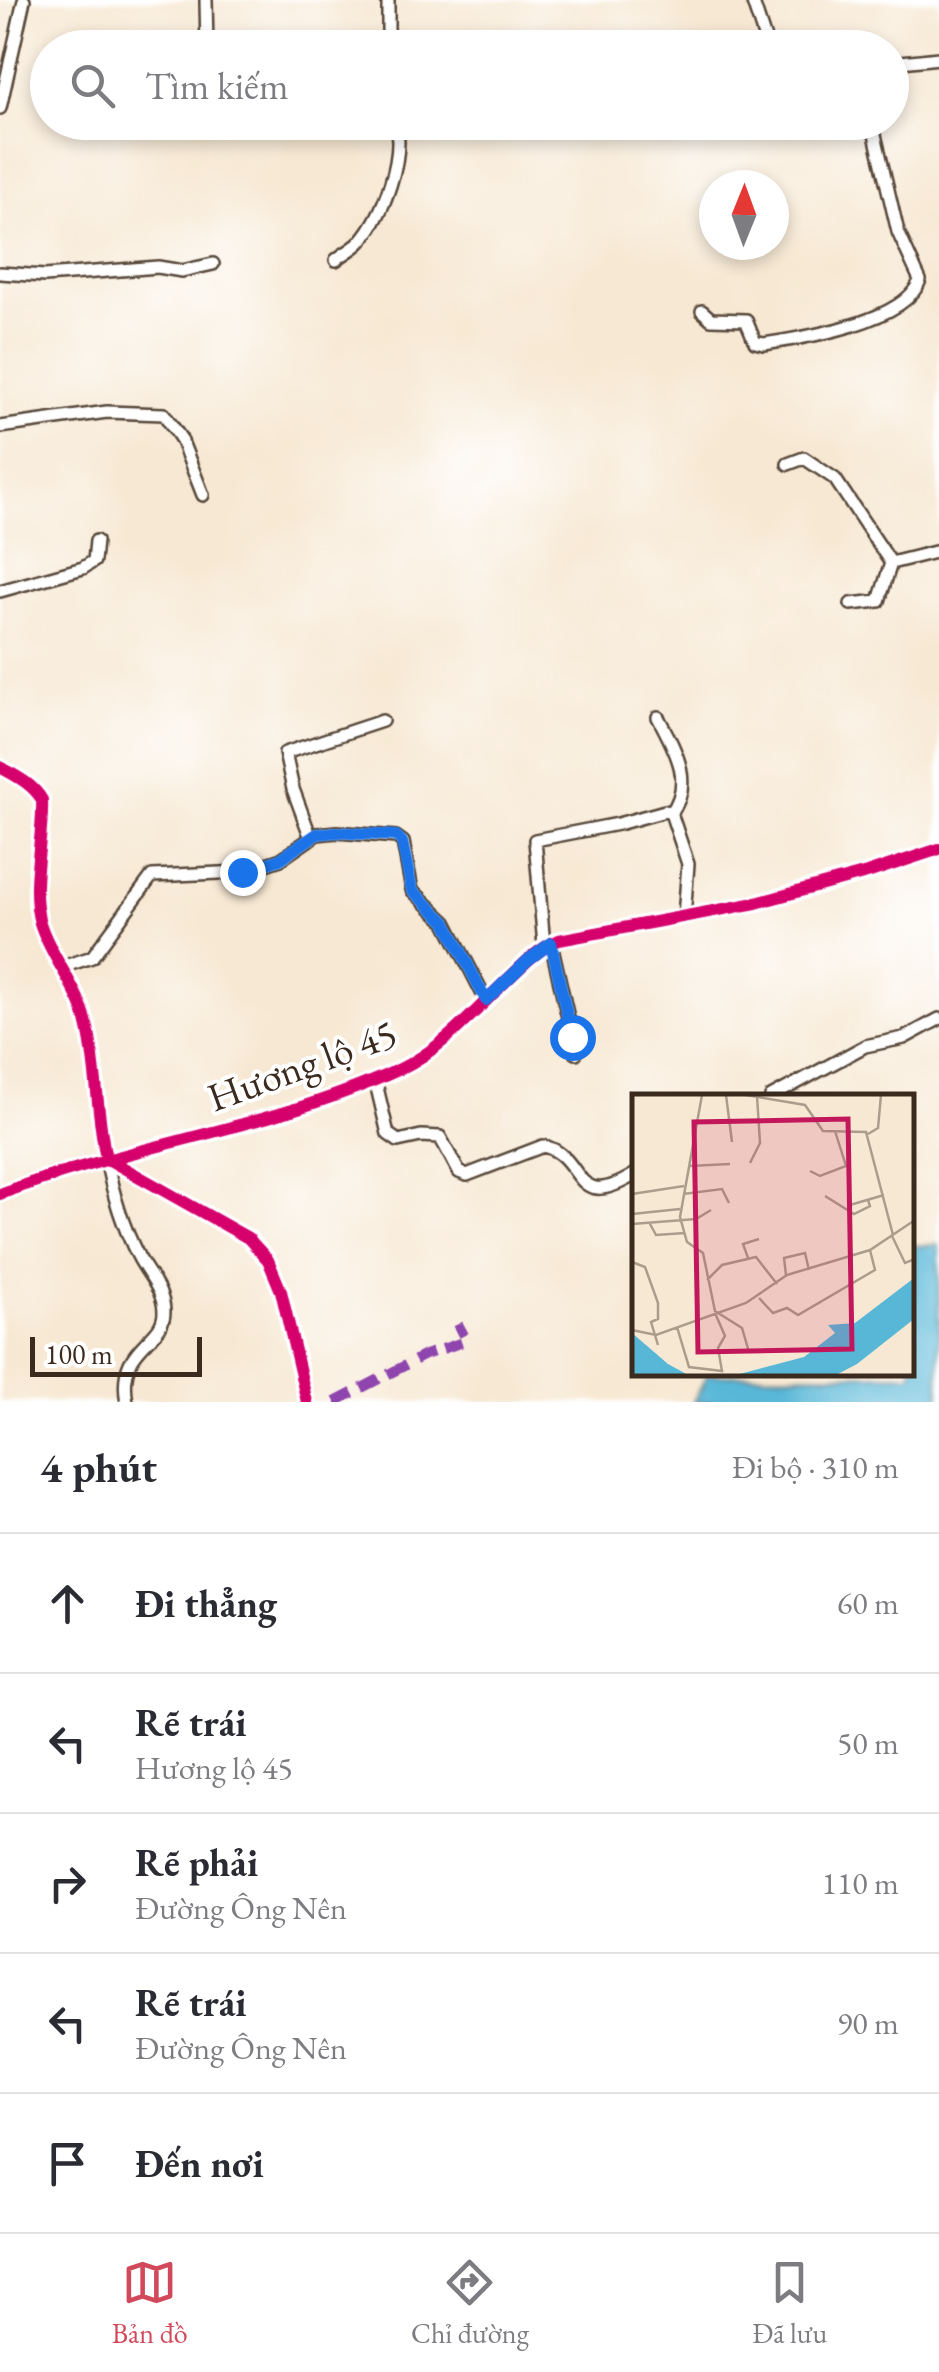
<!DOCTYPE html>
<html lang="vi">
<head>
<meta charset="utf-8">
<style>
  :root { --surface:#fff; --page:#f7f7f7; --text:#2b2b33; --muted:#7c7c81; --line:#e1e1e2; --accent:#d1495b }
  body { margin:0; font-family:"EB Garamond",serif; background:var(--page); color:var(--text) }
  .compass { position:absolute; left:699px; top:170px; width:90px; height:90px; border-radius:50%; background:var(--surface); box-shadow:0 5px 15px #0003; rotate:1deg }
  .scale { position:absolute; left:30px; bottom:25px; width:172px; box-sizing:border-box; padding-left:10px; border:5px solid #3b2a1e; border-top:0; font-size:28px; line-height:35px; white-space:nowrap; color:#3b2a1e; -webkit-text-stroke:8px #fff; paint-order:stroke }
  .stop { position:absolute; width:30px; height:30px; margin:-22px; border:8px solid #1a73e8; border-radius:50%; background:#fff }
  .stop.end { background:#1a73e8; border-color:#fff; box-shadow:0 2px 10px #0008 }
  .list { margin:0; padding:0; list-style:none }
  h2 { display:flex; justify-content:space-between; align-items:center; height:130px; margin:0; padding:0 40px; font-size:42px }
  h2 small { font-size:32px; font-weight:400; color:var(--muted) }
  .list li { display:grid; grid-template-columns:65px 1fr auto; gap:30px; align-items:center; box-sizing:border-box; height:140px; padding:0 40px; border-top:2px solid var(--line) }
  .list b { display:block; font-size:38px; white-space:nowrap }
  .list p { margin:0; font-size:32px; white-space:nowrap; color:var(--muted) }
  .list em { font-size:32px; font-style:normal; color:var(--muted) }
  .icon { flex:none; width:55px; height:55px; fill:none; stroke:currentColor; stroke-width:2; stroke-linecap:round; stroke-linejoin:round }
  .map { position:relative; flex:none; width:939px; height:1402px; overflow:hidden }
  .search { position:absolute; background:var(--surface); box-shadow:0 5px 15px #0003; left:30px; right:30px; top:30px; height:110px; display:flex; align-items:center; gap:25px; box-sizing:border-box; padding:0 35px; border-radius:55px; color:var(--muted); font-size:38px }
  .sheet { height:830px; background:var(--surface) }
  nav { display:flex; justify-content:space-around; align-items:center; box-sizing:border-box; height:140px; border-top:2px solid var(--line); background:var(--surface); font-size:28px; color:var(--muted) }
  nav a { display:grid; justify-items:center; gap:5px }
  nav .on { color:var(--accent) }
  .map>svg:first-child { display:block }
  .water { fill:#58b7d7; stroke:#4a707a; stroke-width:2.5 }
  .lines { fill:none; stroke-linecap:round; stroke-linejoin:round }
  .street-casing { stroke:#574639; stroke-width:16 }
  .street { stroke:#fff; stroke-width:11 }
  .quiet { stroke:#8e44ad; stroke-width:10; stroke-dasharray:20 10; stroke-linecap:butt }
  .cycleway-casing { stroke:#fff; stroke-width:19 }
  .cycleway { stroke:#d6006c; stroke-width:12 }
  .route { stroke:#1a73e8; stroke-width:12 }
  .labels { text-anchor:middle; stroke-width:8; stroke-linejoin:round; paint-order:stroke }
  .street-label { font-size:40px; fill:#3b2a1e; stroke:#fff }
  .inset-road { fill:none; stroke:#ac9c8b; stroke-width:2.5 }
  .view { fill:#c2185b; fill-opacity:0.15; stroke:#c2185b; stroke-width:5 }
  .inset-edge { fill:none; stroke:#3b2a1e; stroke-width:5 }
</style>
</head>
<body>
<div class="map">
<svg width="939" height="1402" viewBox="0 0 939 1402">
  <rect width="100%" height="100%" fill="#fff"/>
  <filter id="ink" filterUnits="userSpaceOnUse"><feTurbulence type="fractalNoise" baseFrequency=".01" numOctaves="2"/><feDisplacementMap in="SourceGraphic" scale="20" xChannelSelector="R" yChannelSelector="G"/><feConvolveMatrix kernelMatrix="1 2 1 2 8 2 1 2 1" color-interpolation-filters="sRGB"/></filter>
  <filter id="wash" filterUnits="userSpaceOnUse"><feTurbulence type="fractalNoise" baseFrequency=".0048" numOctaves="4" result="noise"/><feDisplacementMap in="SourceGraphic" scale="40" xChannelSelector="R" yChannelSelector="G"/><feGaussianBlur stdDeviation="2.25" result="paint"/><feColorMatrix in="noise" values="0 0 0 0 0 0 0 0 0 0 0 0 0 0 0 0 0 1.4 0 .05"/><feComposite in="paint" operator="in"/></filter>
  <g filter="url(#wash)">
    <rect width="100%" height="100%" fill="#f7e8d3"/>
    <path class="water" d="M939,1245V1402H694L707,1375L912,1374V1246Z"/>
  </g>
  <g filter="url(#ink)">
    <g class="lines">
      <defs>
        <path id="street" d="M206,0L207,48
          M388,0V48
          M752,0L768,48
          M892,63L939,58
          M0,108L24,0
          M227,122L228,129
          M336,260C344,253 354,249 361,241C383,216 406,155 395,122
          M0,273L45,276L158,267L182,271L213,264
          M702,311L711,319L746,320L755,342L764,344C803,338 906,322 920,280L898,232L872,122
          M0,427L107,412L164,414L181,439L203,495
          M788,464L804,458L835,479L891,563L939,551
          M0,591L83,568L94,561L96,541
          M851,604L879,601L891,563
          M658,717C674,748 695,781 671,813
          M0,767C16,776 33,784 42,800C44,840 29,883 40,923C50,955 73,981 84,1013C97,1055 96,1112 106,1158L248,1238L268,1260L281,1291L307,1402
          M311,838L293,789L285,753L382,721
          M551,943L576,1053
          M544,946L535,840L618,824L665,811L671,813L688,864L684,917
          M62,967L92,957L152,876L242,872L281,859L317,834L337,832L396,837L403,842L412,890L446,922L486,1000
          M375,1079L388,1134L398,1141L421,1136L440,1137L459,1172L467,1175L543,1146C586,1155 570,1214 634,1175
          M771,1097L865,1046L904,1038L939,1019
          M106,1158C112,1191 122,1225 138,1256C147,1274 164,1290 164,1312C164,1343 116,1345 127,1402
          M0,1194C131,1144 272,1129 400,1069C442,1049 472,1014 505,982C522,966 537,949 559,940L756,903L867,873L939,849"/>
      </defs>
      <use href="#street" class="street-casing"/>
      <use href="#street" class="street"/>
      <path class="quiet" d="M335,1402L425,1355L463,1342L466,1339L458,1324"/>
      <defs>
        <path id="cycleway" d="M0,767C16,776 33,784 42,800C44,840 29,883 40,923C50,955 73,981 84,1013C97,1055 96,1112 106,1158L248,1238L268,1260L281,1291L307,1402
          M0,1194C131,1144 272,1129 400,1069C442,1049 472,1014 505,982C522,966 537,949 559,940L756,903L867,873L939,849"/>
      </defs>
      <use href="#cycleway" class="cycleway-casing"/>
      <use href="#cycleway" class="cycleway"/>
    </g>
  </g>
  <g class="lines" filter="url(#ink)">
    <path class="route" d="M242,872L280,859L317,834L337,832L396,836L402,842L412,890L446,922L486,1000L528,960L551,943L572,1037"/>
  </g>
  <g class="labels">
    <g class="street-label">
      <text transform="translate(302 1065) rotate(-20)" y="14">Hương lộ 45</text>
    </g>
  </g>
  <g transform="translate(632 1094)">
    <rect width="282" height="282" fill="#f7e8d3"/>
    <path d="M282,184V225L225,270L202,282H100L172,263L203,239L196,231L223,229ZM0,239L36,270L58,282L0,280Z" fill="#58b7d7"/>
    <path class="inset-road" d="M70,1L48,123L55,148L71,159L83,217L110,234L117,258M94,1L100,48M114,1L173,11L191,37L234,38L261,141M236,40L246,34L249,1M0,42V82M118,69L128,49L125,2M57,72L98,70M178,77L188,82L214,72L203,37M0,100L52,92M51,100L90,95L97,109M193,102L222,120L238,112L236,106M218,111L252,101M0,120L48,115M17,128L24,141L53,139M0,130L64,125L79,116M260,142L273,169L283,165M116,164L111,150L127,145M0,168L13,173L26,209V225L19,228L26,251M154,181L152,164L173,159L177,176M75,186L90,171L124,163L145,190M127,204L141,219L155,214L166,221L243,176L238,156M45,233L57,273L90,277L86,254L93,242L83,219M0,236L24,241L114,209L155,181L238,156L283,126"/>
    <path class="view" d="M216,25L220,255L66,258L62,28Z"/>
    <rect width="282" height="282" class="inset-edge"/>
  </g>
</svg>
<svg class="compass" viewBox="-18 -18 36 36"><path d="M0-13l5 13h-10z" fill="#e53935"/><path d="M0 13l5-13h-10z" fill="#7c7c81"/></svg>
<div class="scale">100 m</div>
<div class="stop" style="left:572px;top:1037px"></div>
<div class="stop end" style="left:242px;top:872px"></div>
<div class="search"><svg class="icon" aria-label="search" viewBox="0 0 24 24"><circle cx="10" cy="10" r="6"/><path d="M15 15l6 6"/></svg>Tìm kiếm</div>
</div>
<section class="sheet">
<h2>4 phút<small>Đi bộ · 310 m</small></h2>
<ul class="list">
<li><svg class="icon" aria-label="ahead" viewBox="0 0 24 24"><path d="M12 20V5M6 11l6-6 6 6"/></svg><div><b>Đi thẳng</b></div><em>60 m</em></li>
<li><svg class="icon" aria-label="left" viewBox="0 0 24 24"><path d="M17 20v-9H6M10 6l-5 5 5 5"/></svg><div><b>Rẽ trái</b><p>Hương lộ 45</p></div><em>50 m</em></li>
<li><svg class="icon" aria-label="right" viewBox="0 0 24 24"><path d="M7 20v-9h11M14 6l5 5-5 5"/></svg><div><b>Rẽ phải</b><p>Đường Ông Nên</p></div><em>110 m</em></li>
<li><svg class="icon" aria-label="left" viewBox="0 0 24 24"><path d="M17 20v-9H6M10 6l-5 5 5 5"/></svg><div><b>Rẽ trái</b><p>Đường Ông Nên</p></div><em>90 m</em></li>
<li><svg class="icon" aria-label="arrive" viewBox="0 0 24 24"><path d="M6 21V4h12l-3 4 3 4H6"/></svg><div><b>Đến nơi</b></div></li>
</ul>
</section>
<nav>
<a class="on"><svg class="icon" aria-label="map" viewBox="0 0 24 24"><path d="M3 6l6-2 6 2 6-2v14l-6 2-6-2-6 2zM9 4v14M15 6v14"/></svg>Bản đồ</a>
<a><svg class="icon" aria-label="directions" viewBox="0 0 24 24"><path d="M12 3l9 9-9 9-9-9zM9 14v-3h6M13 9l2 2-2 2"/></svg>Chỉ đường</a>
<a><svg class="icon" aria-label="saved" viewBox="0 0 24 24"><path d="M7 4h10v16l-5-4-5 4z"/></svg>Đã lưu</a>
</nav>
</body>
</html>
